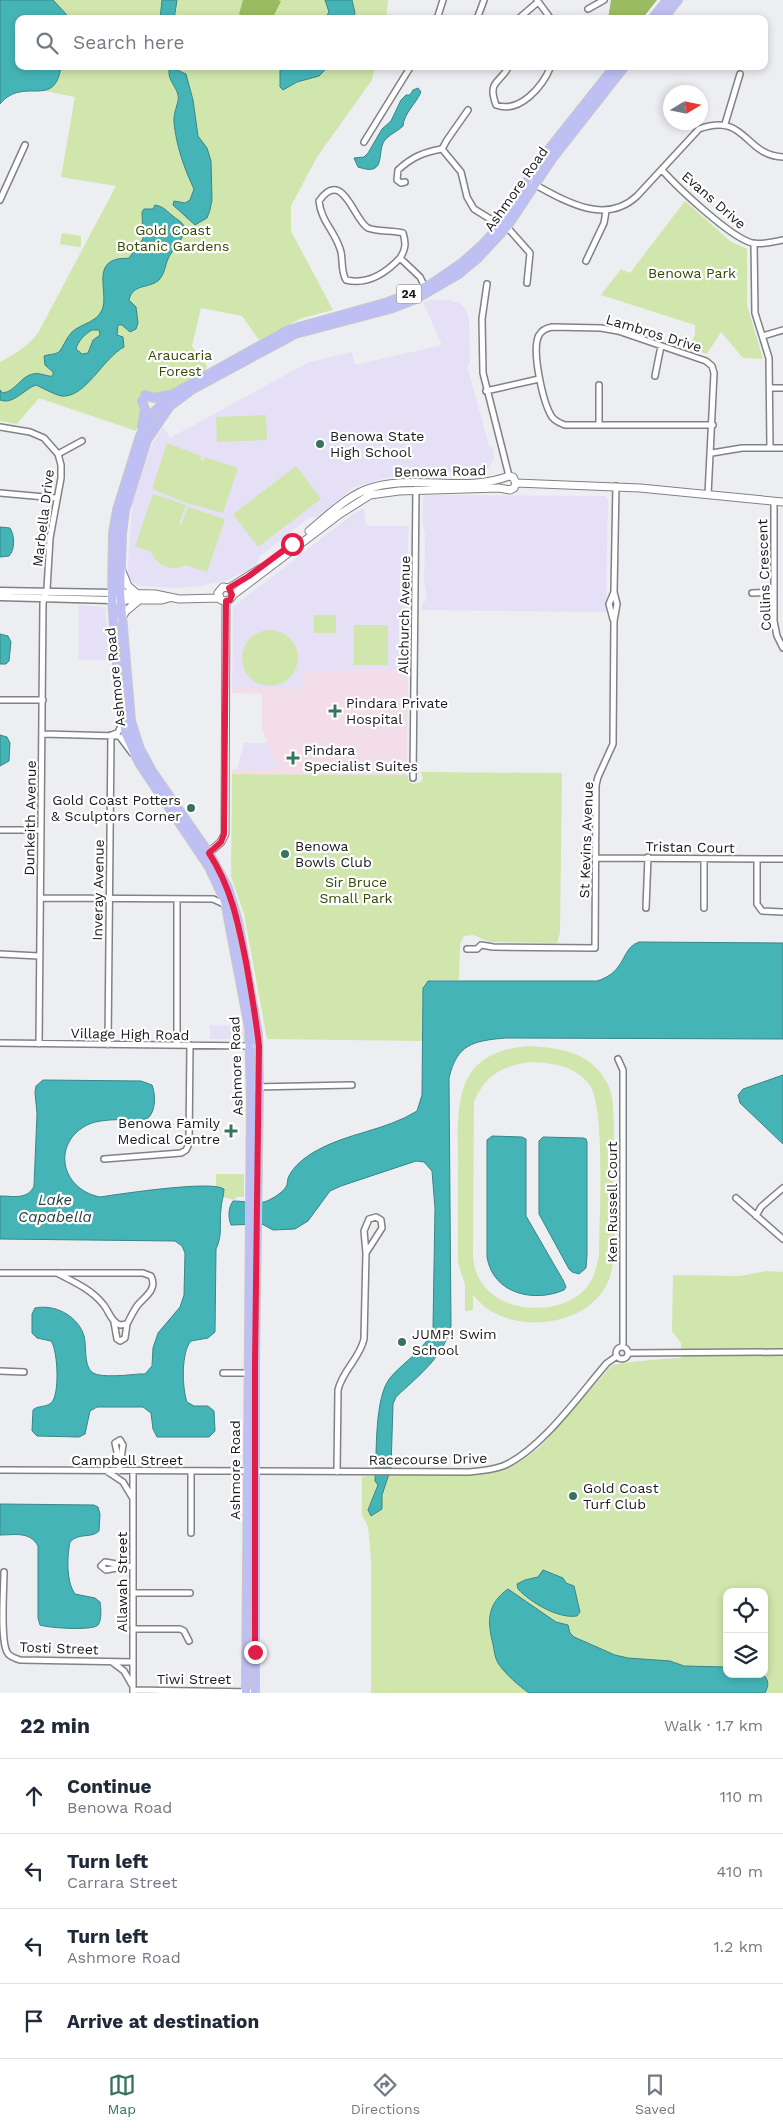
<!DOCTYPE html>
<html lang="en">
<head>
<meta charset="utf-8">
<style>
  :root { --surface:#fff; --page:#f6f6f7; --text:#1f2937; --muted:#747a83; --line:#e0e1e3; --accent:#38735d }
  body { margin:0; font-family:"Work Sans",sans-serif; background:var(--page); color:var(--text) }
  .controls { position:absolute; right:15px; bottom:15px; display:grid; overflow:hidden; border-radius:10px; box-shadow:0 2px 8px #0003 }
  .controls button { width:45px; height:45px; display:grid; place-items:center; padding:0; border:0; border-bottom:1px solid var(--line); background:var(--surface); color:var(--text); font:25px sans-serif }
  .compass { position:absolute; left:663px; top:85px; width:45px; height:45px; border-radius:50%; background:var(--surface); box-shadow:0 2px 8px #0003; rotate:80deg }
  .stop { position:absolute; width:15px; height:15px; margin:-11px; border:4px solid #e11d48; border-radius:50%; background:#fff }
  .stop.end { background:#e11d48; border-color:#fff; box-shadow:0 1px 5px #0008 }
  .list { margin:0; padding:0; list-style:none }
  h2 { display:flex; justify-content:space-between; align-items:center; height:65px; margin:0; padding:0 20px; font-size:21px }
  h2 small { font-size:16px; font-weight:400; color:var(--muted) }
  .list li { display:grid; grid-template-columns:32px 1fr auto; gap:15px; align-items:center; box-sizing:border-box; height:75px; padding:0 20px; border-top:1px solid var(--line) }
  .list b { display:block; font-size:19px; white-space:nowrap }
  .list p { margin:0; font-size:16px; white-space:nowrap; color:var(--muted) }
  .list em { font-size:16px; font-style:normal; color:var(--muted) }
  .icon { flex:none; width:28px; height:28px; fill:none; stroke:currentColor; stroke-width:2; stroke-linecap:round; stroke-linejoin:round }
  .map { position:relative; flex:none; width:783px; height:1693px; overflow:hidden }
  .search { position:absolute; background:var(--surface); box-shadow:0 2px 8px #0003; left:15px; right:15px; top:15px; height:55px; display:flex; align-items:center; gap:12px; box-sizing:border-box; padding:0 18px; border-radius:10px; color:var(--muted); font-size:19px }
  .sheet { height:365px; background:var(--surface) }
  nav { display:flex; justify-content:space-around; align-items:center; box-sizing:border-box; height:70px; border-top:1px solid var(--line); background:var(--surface); font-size:14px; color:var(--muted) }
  nav a { display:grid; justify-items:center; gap:2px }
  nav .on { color:var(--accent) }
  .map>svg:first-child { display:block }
  .education { fill:#e6e0f6 }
  .medical { fill:#f3dde9 }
  .green { fill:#d0e6ad; fill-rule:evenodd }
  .forest { fill:#9bbb61 }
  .water { fill:#45b4b7; stroke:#388688; fill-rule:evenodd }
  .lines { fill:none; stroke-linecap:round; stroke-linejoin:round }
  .minor-casing { stroke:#818285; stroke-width:8 }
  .tertiary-casing { stroke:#818285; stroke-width:9 }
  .secondary-casing { stroke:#818285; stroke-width:9 }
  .primary-casing { stroke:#c8c8c9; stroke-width:10 }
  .minor { stroke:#fff; stroke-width:5 }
  .tertiary { stroke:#fff; stroke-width:6 }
  .secondary { stroke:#fff; stroke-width:7 }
  .primary { stroke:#bebff3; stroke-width:8 }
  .route { stroke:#e11d48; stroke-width:6 }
  .poi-dot { fill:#38735d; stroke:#fff; stroke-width:2 }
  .labels { text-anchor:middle; stroke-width:4.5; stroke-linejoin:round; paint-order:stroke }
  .shield { fill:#fff; stroke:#5f5f60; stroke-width:1 }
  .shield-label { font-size:12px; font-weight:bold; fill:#1a1a1c }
  .street-label { font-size:14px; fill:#1a1a1c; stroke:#fff }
  .park-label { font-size:14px; fill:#344802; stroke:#fff }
  .poi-label { font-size:14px; fill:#1a1a1c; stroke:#fff; text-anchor:start }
  .water-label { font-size:15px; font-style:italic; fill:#263f40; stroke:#fff }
</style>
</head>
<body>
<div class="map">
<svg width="783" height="1693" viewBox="0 0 783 1693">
  <rect width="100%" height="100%" fill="#edeef1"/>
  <path class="education" d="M429,300H449L459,303L466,310L469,320L470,363L467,366L489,446L493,449L494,458L490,467L483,473L474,476L469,472H433L422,476L390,477L354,487L318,518L310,517L260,556L258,563L247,571L225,581L200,586L176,588L142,586L133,583L128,575V564L132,504L150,449L163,426L170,438L309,362L352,352L355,365L442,345L423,302Z
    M425,495L605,496L608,500L606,612L422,610V604L427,599L424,582L425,536L423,522V499Z
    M364,508L366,525L368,526H409L406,586L404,592V597L409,608L408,670H357L304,673L303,689L232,688L233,607L353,514Z
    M79,605L105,607L110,660H79Z
    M244,743H268L269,748L281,770H237Z
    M210,1025L243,1026L244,1037L241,1039H210Z"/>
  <path class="medical" d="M357,670H408L407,775L232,774V769L281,770L269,748L262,728V694L232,693V688L303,689V673Z"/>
  <path class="green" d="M53,0H388L386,19H66L67,15Z
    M61,66H375L372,80L317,157L291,206V231L333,310L302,318L259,340L242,316L201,308L192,346L207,366L204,373L163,395L162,392L156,399L146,404L136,431L39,398L17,424L0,421V362C15,354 28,346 38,333L116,186L61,177L75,97L45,91C56,87 59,77 61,66Z
    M685,201L730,241L747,249V305L763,359L743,358L721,332L707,354L689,348L695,335V325L601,295L621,269L630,273Z
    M62,233L81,236V246L79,247L60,244Z
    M266,415L267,440L217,442L216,417Z
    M167,443L201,456L200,460L203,461L205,457L238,468L223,513L186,503L152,489Z
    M296,466L321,499L258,547L233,514Z
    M153,494L186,505L179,524L181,525L188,507L225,519L207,572L186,565C172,572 157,567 151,552L135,546Z
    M314,615H336V633H314Z
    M354,625H388V665H354Z
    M242 658a28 28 0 1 1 56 0a28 28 0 1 1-56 0Z
    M421,772L562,773L560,933L557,943L490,942L473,935L464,936L460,944L459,980H431L423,985L422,1041L267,1039L244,914L231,876L232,774L407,775L409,782L413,784L421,782L423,778Z
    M530,1046C560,1048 590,1052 606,1081C610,1088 613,1098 613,1106C615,1133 613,1160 613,1186C613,1214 619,1259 607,1284C588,1323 528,1332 493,1312C485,1308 479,1302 473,1295V1310L465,1311V1285L458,1263C458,1231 458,1199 458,1167C458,1107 451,1051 530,1046ZM530,1062C552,1063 574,1065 589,1084C606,1106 599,1222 599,1255C597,1265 595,1275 589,1284C570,1313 516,1315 491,1293C479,1283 474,1270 473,1256L474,1102C485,1075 502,1066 530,1062Z
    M216,1174H244V1197H237L234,1200L223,1197V1187L216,1186Z
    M766,1271L783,1272V1693H371V1558L368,1527L362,1515V1477L375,1475L492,1473L518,1463L539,1448L612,1365C635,1361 658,1359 681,1358V1343L672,1331L673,1275L740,1276ZM727,1592H764V1674H727Z"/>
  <path class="forest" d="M243,0H278L281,1L272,19H249L239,14Z
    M611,0H657L642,19H608Z"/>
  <path class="water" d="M0,0H53L67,15L66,19H19V66H61C55,111 24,75 0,104Z
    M162,0H177L174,19H160Z
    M325,0H352L355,13L353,18L325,19L329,12Z
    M280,66H329L319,76L297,82L283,90L280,87Z
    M175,69L186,74L193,100L198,136L207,148L211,161L212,200L210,210L207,218L195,225L173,205L174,201L185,203L190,200L194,189C184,168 176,145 174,122C173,112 180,101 178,95C176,86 168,81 169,70Z
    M418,88L421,92C416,104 404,113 403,126C398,131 392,133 387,138C374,148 390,178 358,167L354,158L364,157L368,153L382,129L391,121L401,100L406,95H410L413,90Z
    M155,205C163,206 168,212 174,217C178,220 184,223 184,228C185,240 172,249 168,259C165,266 165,273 159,280C149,289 133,283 129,300L136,307L138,323L136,329L130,332L122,325H118L117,335L123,337L124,347C103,358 85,399 61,396C53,394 43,388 36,385C24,389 14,405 0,400V390L3,393C16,391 21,376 33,374C40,372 47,377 53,376V372L45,365L44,356C48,354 55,355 59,352C64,346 66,338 72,332C82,323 96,323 102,310C109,294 92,264 118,259C121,258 125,259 129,258L143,239L142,212L144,209H153ZM92,330H99L100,335L93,340L88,353L82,354L76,349C78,341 85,334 92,330Z
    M0,527L10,528C15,536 15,550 9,556L0,557Z
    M0,634L8,636L11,642L9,661L6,664H0Z
    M0,735L7,737L10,743L9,761L0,766Z
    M639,942L783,943V1039L505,1038C473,1041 457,1044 449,1078L451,1326C444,1357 418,1376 396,1397L393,1404L391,1468L382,1495V1509L371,1516L368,1510L378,1485L375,1481C377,1454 374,1398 390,1378C404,1361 426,1350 433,1328L435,1208L432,1171L424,1162L416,1161L341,1186L330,1191L308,1221L295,1229L273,1230L262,1224L231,1225C228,1218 228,1208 233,1201C243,1201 255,1204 264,1202C271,1200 282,1193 286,1187C288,1184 287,1179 289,1176C294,1166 304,1158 314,1152C346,1133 385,1131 417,1111L422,1095L423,988L428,981H597C606,978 613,974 618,967C626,957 626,947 639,942Z
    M783,1075V1144L740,1103L738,1095L743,1089Z
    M43,1080L141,1081L152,1085C156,1095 156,1112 147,1119C131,1120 103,1118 89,1124C51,1142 60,1189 100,1197C120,1194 212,1180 224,1189C224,1196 221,1203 221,1209C219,1225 223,1234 216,1249L215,1332L208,1338L191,1341C181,1352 182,1388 187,1402L194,1406H208L214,1411L215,1431L209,1437H157L153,1429L151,1413L143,1407H97L90,1411L85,1434L79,1437L37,1436L32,1431L33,1410C38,1405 45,1408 51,1403C60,1396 58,1350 51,1341L37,1338L32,1333V1314L35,1308C54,1304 76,1315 83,1333C88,1344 82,1365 93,1373C101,1378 129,1375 139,1374H145L152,1366L153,1348L158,1333L180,1307L184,1295L185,1253L182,1246L175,1241L0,1239V1196C13,1196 28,1200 34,1186L37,1114L35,1092L36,1086Z
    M492,1136L522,1137L526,1139V1216L563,1280L566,1287L564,1290C534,1303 493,1294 487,1257V1140Z
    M543,1137L583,1138L586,1139L587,1142V1255L586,1268L579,1274L572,1272L569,1269L539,1214V1141Z
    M0,1504L94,1505L98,1507L100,1514L99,1531C91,1539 79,1532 70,1542C67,1556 66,1582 75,1594L95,1598L100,1602C101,1608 102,1620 98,1625C93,1631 48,1628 40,1625L38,1618V1546C30,1531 14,1535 0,1535Z
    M543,1570L563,1578L566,1583L574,1586L580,1612L577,1616C558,1619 530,1602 518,1589L517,1584L525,1580L538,1577Z
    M508,1589L556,1622L568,1625L570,1633L574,1637L615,1655L628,1658L670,1661L684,1666L727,1667V1674H763C769,1681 769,1685 765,1693H529C518,1685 506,1675 498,1663C495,1658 494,1650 493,1644C487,1621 487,1604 508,1589Z"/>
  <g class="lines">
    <defs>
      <path id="minor" d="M537,0L551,19
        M588,9L604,0
        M437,19L443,0
        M477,19L484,0
        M518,19L538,2
        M509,66C500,84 487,80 496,105C520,114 543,86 551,66
        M725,124L740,74
        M364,142L411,66
        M442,149L461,172L467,197L474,209L500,225
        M442,149L447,140L468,110
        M662,170C678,188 730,237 752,243C762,245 773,242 783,240
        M405,182L401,183L397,180L398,170C412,157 424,152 442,149
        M532,183C565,201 605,226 637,196L699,129C747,112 743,155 783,157
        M0,200L25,145
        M507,227L530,253L527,283
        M754,243L755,313L769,358L770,448
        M400,258C386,273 367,285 346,280C341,272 343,262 341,252C336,232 321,222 319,201C343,167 354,221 368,228C378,232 392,230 403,233C406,243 406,249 400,258L420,277L425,287
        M586,261L604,223L606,211
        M487,284L482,319L483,373L509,476
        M763,336L783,330
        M655,376L661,346
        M599,385V424
        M770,388H783
        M486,391L539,379
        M0,427L30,432L44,438L58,454L61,465V478L50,538L47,589L43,603L39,1044
        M712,453L742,448H783
        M58,454L82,441
        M0,493L56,498
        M708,495L714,373L712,366L706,361L618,331L601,328L552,327C547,328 542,330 539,335C531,350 543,403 552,417C556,422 560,423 565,425H713
        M774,501V621L777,636L783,648
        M752,593L774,592
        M613,619L609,604L614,592
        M0,700H43
        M43,734L117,736L120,737L132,753
        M112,735L118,732L123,722
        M413,778L416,489
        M0,830H41
        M596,858L783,859
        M757,859V904L762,911L783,912
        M41,898L213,899L226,905
        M646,908L648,857
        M704,908V859
        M467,949H477L481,945L493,947L595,948L596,785L598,777L613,744L614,621L617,604L614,592L616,486
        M0,954L39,956
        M0,1043L252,1046
        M108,1045L111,735
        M177,1045V899
        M618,1059L623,1070V1347
        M251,1087L352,1085
        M104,1159L181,1153L186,1150L189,1144L190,1045
        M736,1198L783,1239
        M756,1216L761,1207L783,1188
        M0,1273H143L151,1276C158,1290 144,1297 137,1306C133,1312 130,1318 127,1324L120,1325C111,1322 109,1311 103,1304C91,1289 74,1282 57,1273
        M114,1322L117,1339L120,1341L125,1338L127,1324
        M616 1353a6 6 0 1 1 12 0a6 6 0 1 1-12 0Z
        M629,1353L783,1352
        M0,1371L24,1372
        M223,1373H250
        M0,1470L469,1472C481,1471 492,1470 503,1466C541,1450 580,1394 607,1363L617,1356
        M119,1471L123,1445L120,1440L115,1443L120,1466
        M108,1472L123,1482L132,1497
        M337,1472L338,1390C342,1371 360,1358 364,1339L366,1253L382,1228L381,1220L376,1217L369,1219L364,1231L366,1253
        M191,1533V1471
        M127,1566L106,1570L101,1566L105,1562L133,1567
        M4,1572C4,1588 0,1639 7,1652C9,1657 15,1658 20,1660L133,1662
        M134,1593H190
        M133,1629H180L184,1631L189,1641
        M112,1662L124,1671L132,1685
        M133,1690L255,1692
        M133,1693V1471"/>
      <path id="tertiary" d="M0,591L112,593
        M0,597L112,600"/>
      <path id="secondary" d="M516,483L640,488L783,502
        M309,531C326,517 344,499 365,490C411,472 464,494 509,476L513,477L516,483
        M122,571L128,586L136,593
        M229,588L261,568
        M116,593L155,594L179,599L220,598
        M218,593L221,600C226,602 231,600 233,595L340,514L370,495L399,491L499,488L510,490L514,488L516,483
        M218,593L223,587L229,588
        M115,600H162L169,598
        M121,619L126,611L138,601
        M205,856L221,842L225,834L226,601"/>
      <path id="primary" d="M652,19L667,0
        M663,19L678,0
        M145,395L154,398L169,395
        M142,427L145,409L142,401
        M246,1693L251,1097L249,1028L225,901L209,867L139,763L126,734L120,701L112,600L113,533L117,510L140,436L154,412L173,394L288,330L388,302L406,295L431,284L463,262L483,244L500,225L541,159L615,66
        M255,1693V1363L259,1087L258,1034L238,921L228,888L209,853L152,771L140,749L131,721L120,593L122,534L125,510L147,440L170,406L193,389L295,334L390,309L416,299L459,274L477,259L507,227L552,159L625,66"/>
    </defs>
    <use href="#minor" class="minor-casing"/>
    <use href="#tertiary" class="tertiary-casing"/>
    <use href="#secondary" class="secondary-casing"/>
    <use href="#primary" class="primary-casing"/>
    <use href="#minor" class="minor"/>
    <use href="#tertiary" class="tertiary"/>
    <use href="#secondary" class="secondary"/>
    <use href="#primary" class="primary"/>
  </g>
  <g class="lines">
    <path class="route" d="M255,1652V1363L259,1046C256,1018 251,990 246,962C238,922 231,887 209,853L221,842L224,834L226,601L230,600L232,595L229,588L249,576L292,544"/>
  </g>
  <g class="poi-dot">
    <circle cx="320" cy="444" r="5"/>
    <path d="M332.5 703.5h5v5h5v5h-5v5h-5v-5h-5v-5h5z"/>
    <path d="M290.5 750.5h5v5h5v5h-5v5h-5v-5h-5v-5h5z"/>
    <circle cx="191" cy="808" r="5"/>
    <circle cx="285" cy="854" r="5"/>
    <path d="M228.5 1123.5h5v5h5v5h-5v5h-5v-5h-5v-5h5z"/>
    <circle cx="402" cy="1342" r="5"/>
    <circle cx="573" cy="1496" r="5"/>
  </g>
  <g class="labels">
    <rect class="shield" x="396.5" y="284.5" width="25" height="19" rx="4"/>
    <g class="shield-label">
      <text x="409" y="298">24</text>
    </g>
    <g class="street-label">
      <text transform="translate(516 189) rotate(-55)" y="5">Ashmore Road</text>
      <text transform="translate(714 200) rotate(41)" y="5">Evans Drive</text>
      <text transform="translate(654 333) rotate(17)" y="5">Lambros Drive</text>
      <text transform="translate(440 471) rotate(-1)" y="5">Benowa Road</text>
      <text transform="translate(43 518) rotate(-83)" y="5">Marbella Drive</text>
      <text transform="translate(764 575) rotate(-92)" y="5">Collins Crescent</text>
      <text transform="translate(404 615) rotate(-89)" y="5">Allchurch Avenue</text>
      <text transform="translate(115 677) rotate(-96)" y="5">Ashmore Road</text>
      <text transform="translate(30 818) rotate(-89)" y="5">Dunkeith Avenue</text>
      <text transform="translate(586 840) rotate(-88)" y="5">St Kevins Avenue</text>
      <text transform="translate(690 847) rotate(1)" y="5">Tristan Court</text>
      <text transform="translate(98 890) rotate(-89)" y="5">Inveray Avenue</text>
      <text transform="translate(130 1034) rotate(1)" y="5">Village High Road</text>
      <text transform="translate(236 1066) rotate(-92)" y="5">Ashmore Road</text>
      <text transform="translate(612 1202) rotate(-90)" y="5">Ken Russell Court</text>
      <text transform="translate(428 1459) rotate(-1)" y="5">Racecourse Drive</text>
      <text x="127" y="1465">Campbell Street</text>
      <text transform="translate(235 1470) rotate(-90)" y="5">Ashmore Road</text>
      <text transform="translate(122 1582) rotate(-90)" y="5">Allawah Street</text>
      <text transform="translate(59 1648) rotate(2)" y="5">Tosti Street</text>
      <text x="194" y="1684">Tiwi Street</text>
    </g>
    <g class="park-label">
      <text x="173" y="235">Gold Coast<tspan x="173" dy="16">Botanic Gardens</tspan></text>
      <text x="692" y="278">Benowa Park</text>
      <text x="180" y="360">Araucaria<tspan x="180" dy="16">Forest</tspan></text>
      <text x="356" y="887">Sir Bruce<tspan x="356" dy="16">Small Park</tspan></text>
    </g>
    <g class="poi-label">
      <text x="330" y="441">Benowa State<tspan x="330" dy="16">High School</tspan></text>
      <text x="346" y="708">Pindara Private<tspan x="346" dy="16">Hospital</tspan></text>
      <text x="304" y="755">Pindara<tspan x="304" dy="16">Specialist Suites</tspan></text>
      <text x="181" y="805" text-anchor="end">Gold Coast Potters<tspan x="181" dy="16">&amp; Sculptors Corner</tspan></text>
      <text x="295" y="851">Benowa<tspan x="295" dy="16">Bowls Club</tspan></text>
      <text x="220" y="1128" text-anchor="end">Benowa Family<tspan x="220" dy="16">Medical Centre</tspan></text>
      <text x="412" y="1339">JUMP! Swim<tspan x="412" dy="16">School</tspan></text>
      <text x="583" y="1493">Gold Coast<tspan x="583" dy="16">Turf Club</tspan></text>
    </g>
    <g class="water-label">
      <text x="55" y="1205">Lake<tspan x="55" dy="17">Capabella</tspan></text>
    </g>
  </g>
</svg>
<div class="controls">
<button><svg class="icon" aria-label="locate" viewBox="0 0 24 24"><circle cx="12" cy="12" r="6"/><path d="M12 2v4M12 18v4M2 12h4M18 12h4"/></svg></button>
<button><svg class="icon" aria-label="layers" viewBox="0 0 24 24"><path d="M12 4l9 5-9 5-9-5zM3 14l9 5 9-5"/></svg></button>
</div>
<svg class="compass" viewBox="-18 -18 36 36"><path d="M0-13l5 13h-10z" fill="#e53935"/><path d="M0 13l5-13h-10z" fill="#747a83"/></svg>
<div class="stop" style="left:292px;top:544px"></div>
<div class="stop end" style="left:255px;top:1652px"></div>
<div class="search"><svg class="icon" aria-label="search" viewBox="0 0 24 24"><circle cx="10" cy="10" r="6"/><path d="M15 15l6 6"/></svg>Search here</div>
</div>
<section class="sheet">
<h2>22 min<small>Walk · 1.7 km</small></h2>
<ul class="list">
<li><svg class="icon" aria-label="ahead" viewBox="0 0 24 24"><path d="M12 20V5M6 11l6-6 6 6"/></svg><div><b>Continue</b><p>Benowa Road</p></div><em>110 m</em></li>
<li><svg class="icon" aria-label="left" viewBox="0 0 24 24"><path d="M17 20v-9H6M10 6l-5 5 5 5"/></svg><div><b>Turn left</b><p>Carrara Street</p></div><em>410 m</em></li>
<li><svg class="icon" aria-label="left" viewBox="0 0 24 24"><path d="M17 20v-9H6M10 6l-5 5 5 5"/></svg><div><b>Turn left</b><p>Ashmore Road</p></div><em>1.2 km</em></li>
<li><svg class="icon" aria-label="arrive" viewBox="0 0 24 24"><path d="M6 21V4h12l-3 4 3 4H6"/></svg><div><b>Arrive at destination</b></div></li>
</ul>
</section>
<nav>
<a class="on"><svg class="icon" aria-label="map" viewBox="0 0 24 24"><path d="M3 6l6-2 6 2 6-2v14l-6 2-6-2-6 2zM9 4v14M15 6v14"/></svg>Map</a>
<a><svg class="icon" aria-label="directions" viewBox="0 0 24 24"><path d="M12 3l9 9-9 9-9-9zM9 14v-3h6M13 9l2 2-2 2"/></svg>Directions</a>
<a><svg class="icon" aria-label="saved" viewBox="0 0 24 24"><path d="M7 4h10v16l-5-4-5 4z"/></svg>Saved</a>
</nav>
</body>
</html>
